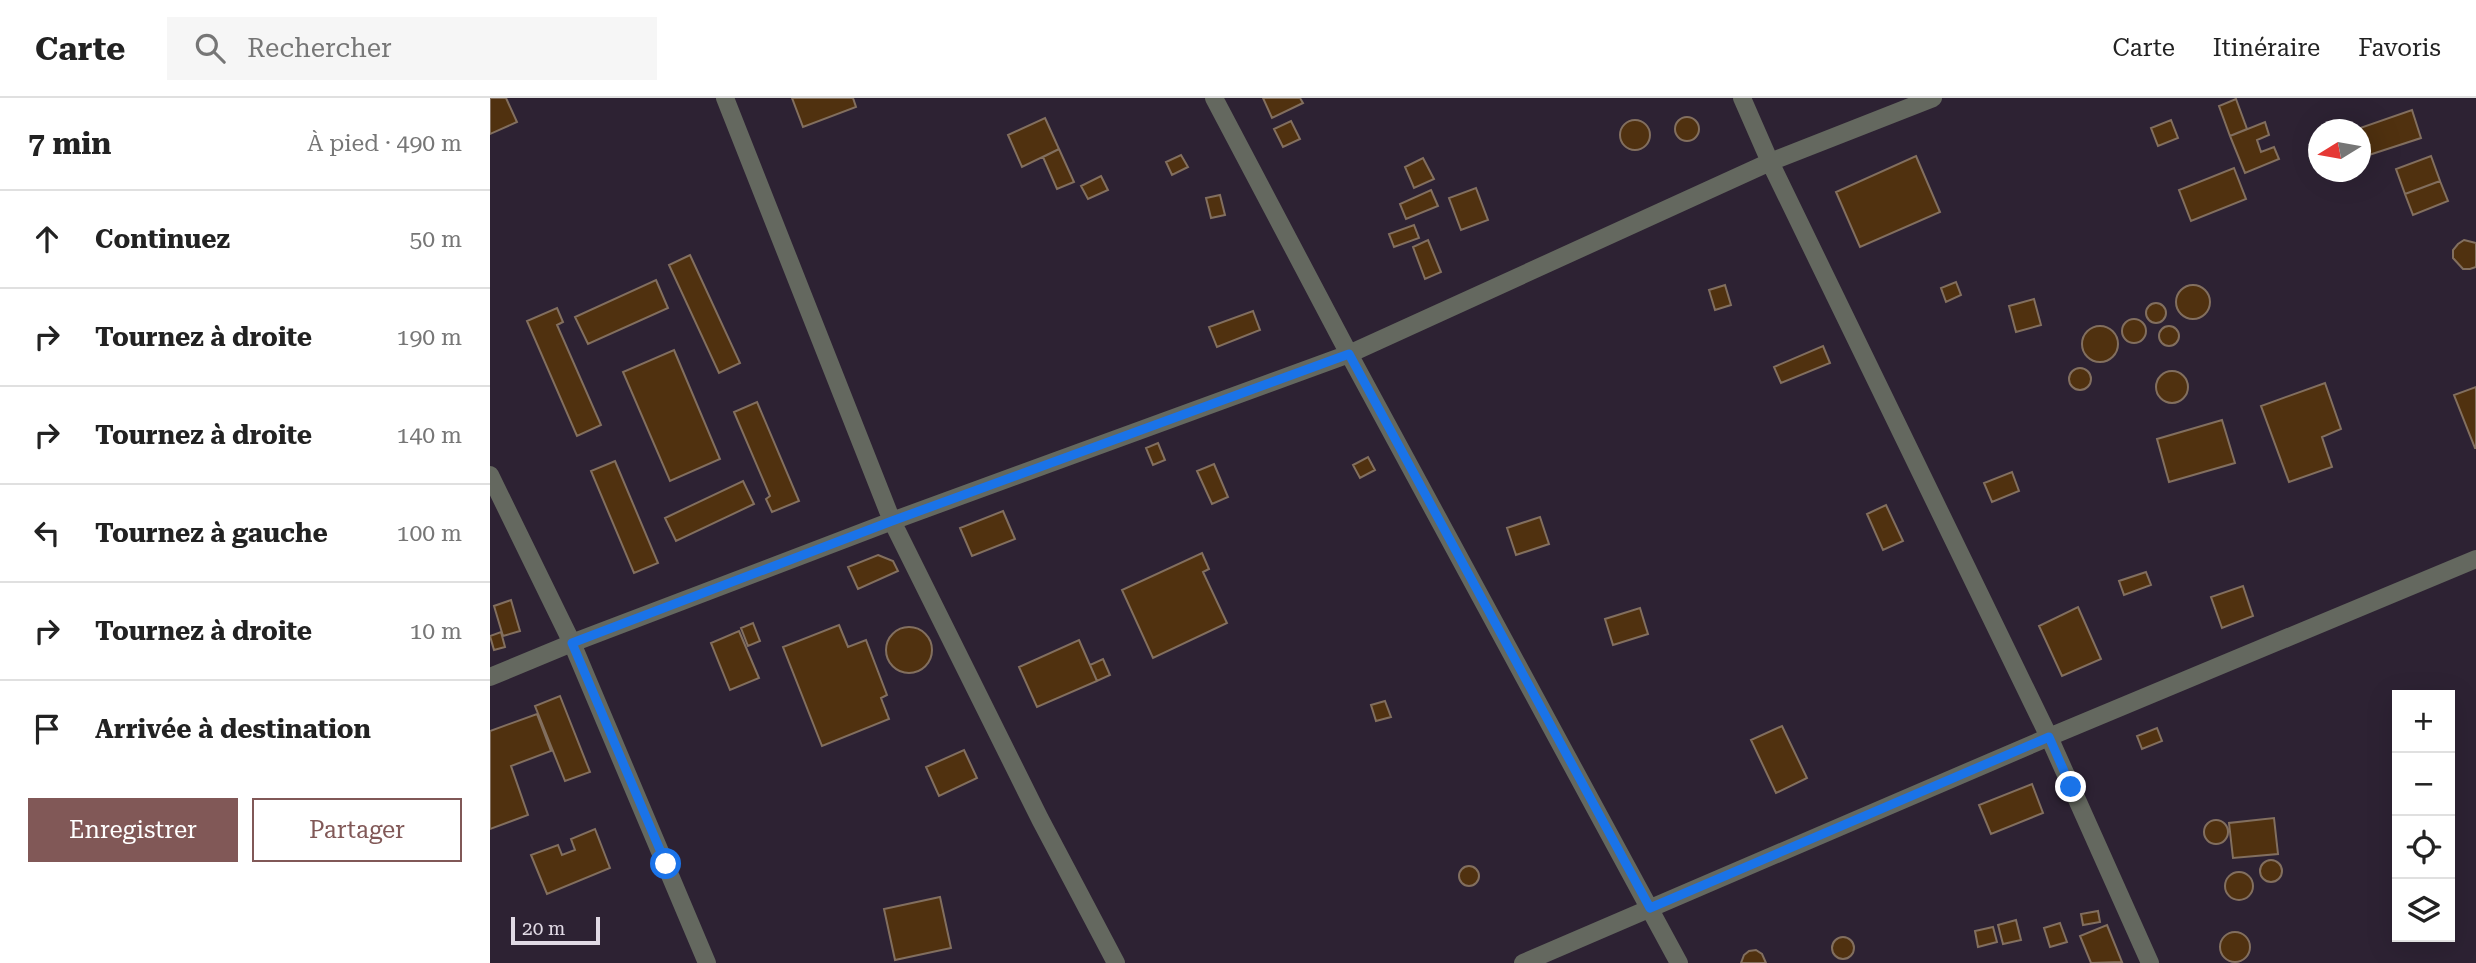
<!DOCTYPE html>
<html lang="fr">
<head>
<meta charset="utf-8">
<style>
  :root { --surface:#fff; --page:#f6f6f6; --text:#222; --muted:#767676; --line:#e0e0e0; --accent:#815857 }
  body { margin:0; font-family:"Roboto Serif",serif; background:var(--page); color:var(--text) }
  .controls { position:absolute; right:21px; bottom:21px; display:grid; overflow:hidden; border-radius:0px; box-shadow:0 7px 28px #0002 }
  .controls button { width:63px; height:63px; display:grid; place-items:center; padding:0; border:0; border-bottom:2px solid var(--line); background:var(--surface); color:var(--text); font:35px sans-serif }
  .compass { position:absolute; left:1818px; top:21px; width:63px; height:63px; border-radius:50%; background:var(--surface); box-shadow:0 7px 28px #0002; rotate:259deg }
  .scale { position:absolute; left:21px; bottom:18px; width:89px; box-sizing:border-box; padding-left:7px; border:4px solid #e1dae5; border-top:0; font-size:19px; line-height:24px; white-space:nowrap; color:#e1dae5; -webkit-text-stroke:5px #2d2233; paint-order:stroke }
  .stop { position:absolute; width:21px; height:21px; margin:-16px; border:5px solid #1a73e8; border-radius:50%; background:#fff }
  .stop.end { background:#1a73e8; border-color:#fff; box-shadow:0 2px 7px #0008 }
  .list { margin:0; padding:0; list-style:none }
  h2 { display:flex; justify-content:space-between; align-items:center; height:91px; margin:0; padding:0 28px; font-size:30px }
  h2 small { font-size:23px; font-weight:400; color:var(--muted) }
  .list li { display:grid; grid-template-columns:46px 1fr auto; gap:21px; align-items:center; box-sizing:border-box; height:98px; padding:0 28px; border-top:2px solid var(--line) }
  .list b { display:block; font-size:26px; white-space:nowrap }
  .list em { font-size:23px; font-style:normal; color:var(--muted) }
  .actions { display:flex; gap:14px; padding:21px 28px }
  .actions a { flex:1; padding:16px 0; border:2px solid var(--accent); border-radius:0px; text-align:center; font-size:24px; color:var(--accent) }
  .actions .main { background:var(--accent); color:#fff }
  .icon { flex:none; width:38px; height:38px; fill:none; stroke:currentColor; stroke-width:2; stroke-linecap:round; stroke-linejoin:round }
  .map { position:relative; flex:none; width:1986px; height:865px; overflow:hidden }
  header { display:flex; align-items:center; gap:42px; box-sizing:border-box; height:98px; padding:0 35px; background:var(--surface); border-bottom:2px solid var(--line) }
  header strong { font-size:33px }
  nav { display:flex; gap:38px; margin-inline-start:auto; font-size:24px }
  .search { width:490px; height:63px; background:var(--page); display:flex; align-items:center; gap:18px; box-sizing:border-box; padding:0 24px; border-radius:0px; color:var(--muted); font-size:26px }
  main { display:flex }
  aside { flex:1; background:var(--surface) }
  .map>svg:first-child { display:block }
  .building { fill:#50310f; stroke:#826f5f; stroke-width:2 }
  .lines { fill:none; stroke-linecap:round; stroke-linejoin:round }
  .street { stroke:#64685f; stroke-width:18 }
  .route { stroke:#1a73e8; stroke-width:9 }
</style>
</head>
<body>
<header>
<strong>Carte</strong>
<div class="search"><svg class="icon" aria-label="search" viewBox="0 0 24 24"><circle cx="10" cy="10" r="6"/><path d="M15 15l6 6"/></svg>Rechercher</div>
<nav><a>Carte</a><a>Itinéraire</a><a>Favoris</a></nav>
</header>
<main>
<aside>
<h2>7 min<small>À pied · 490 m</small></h2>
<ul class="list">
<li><svg class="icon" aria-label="ahead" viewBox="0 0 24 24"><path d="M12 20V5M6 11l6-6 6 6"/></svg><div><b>Continuez</b></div><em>50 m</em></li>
<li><svg class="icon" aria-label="right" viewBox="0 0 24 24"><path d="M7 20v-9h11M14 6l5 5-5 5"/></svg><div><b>Tournez à droite</b></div><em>190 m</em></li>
<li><svg class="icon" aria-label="right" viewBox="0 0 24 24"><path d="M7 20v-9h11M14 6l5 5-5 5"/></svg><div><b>Tournez à droite</b></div><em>140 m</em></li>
<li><svg class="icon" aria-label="left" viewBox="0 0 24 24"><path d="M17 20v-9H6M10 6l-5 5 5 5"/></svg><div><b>Tournez à gauche</b></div><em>100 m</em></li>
<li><svg class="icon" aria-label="right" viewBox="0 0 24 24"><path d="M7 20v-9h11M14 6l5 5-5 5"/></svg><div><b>Tournez à droite</b></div><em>10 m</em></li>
<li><svg class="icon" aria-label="arrive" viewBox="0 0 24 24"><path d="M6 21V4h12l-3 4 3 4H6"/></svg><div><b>Arrivée à destination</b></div></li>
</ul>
<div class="actions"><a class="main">Enregistrer</a><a>Partager</a></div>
</aside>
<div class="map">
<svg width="1986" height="865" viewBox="0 0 1986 865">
  <rect width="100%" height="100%" fill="#2d2233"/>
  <path class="building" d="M0,0H16L27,24L0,36Z
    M302,0H363L366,9L313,29Z
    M773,0H810L813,5L782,20Z
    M1746,1L1757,31L1740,38L1729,8Z
    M1922,12L1931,40L1879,57L1870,30Z
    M1185 31a12 12 0 1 1 24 0a12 12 0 1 1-24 0Z
    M555,20L569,51L532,69L518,37Z
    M1130 37a15 15 0 1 1 30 0a15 15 0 1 1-30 0Z
    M1681,22L1688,40L1668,48L1661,30Z
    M801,23L810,41L793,49L784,31Z
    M1775,24L1779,37L1767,42L1771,54L1784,49L1789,61L1755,75L1740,38Z
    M569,51L584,84L567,91L553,59Z
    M691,57L698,69L682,77L676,64Z
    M1426,58L1450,114L1370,149L1346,94Z
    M1941,58L1950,83L1915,96L1906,71Z
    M933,60L944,81L924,90L915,69Z
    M1744,70L1756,101L1701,123L1689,92Z
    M611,78L618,92L598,101L591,88Z
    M1950,83L1958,103L1923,117L1915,96Z
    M986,90L998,122L971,132L959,100Z
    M941,92L948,108L916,121L910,106Z
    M730,97L735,117L721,120L716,100Z
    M924,127L929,140L904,149L899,136Z
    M938,142L951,174L935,181L923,149Z
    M1974,142L1986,145V169L1980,171H1973L1963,160V152L1968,146Z
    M200,157L250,265L229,275L179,167Z
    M166,182L178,210L98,246L85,219Z
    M1466,184L1471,197L1456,204L1451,190Z
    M1686 204a17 17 0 1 1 34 0a17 17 0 1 1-34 0Z
    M1235,187L1241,207L1225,212L1219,192Z
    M1544,201L1551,227L1526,234L1519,208Z
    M1656 215a10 10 0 1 1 20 0a10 10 0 1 1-20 0Z
    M67,210L73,224L67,227L111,327L87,338L37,223Z
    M763,213L770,232L727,249L719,229Z
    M1632 233a12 12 0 1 1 24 0a12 12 0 1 1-24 0Z
    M1669 238a10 10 0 1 1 20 0a10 10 0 1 1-20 0Z
    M1592 246a18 18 0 1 1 36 0a18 18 0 1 1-36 0Z
    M1333,248L1340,265L1291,285L1284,269Z
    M184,252L230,361L180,383L133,274Z
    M1579 281a11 11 0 1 1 22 0a11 11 0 1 1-22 0Z
    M1666 289a16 16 0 1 1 32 0a16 16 0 1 1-32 0Z
    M1835,285L1851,331L1832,339L1842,369L1799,384L1771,308Z
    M1986,289V350H1985L1964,297Z
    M267,304L309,403L282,414L276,401L280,398L244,314Z
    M1732,322L1745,365L1679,384L1667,341Z
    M668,345L675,362L663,367L656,350Z
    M878,359L885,372L870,380L863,367Z
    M125,363L168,465L144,475L101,373Z
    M724,366L738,399L722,406L707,373Z
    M1522,374L1529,393L1502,404L1494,385Z
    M253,383L264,406L186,443L175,420Z
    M1396,407L1413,443L1393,452L1377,416Z
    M513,413L525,441L482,458L470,430Z
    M1050,419L1059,446L1026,457L1017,430Z
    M712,455L719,471L713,474L737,525L663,560L632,492Z
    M388,457L403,463L408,473L368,491L358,469Z
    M1656,474L1661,487L1634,497L1629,483Z
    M1753,488L1763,518L1732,530L1721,499Z
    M21,502L30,533L13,538L4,508Z
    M1588,509L1611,561L1572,578L1549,528Z
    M1150,510L1158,536L1123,547L1115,521Z
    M263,525L270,543L258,548L251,530Z
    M349,527L358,549L376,542L397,597L391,600L399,621L332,648L293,549Z
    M396 552a23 23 0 1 1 46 0a23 23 0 1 1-46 0Z
    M249,533L269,580L240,592L221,545Z
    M11,534L15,549L4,552L0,538Z
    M589,542L607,583L547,609L529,569Z
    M613,561L620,577L607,583L600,567Z
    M70,598L100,674L75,683L45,608Z
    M895,603L901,619L886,623L881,607Z
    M47,616L61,653L21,668L38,717L0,731V633Z
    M1292,628L1317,680L1286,695L1261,642Z
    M1667,630L1672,643L1652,651L1647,638Z
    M474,652L487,680L449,698L436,669Z
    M1542,686L1553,715L1501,736L1489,707Z
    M1784,720L1788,756L1743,760L1739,725Z
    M1714 734a12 12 0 1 1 24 0a12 12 0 1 1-24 0Z
    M105,731L120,770L57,796L41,757L68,747L72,757L85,752L81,741Z
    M1770 773a11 11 0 1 1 22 0a11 11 0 1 1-22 0Z
    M969 778a10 10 0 1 1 20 0a10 10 0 1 1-20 0Z
    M1735 788a14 14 0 1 1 28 0a14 14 0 1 1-28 0Z
    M450,799L461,850L405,862L394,811Z
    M1608,813L1610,824L1593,827L1591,816Z
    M1526,822L1531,842L1513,846L1508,827Z
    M1570,825L1577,844L1560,849L1554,830Z
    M1617,827L1632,864L1601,865L1590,838Z
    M1503,829L1507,844L1488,849L1485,833Z
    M1730 849a15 15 0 1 1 30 0a15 15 0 1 1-30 0Z
    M1342 850a11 11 0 1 1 22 0a11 11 0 1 1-22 0Z
    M1266,852L1272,856L1276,865H1251L1254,857L1259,853Z"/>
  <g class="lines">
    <path class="street" d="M235,0L402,423L550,721L626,865
      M724,0L859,256L1189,865
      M1252,0L1280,64L1559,639L1660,865
      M0,377L82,545L217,865
      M0,579L82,545L402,423L859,256L1280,64L1443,0
      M1033,865L1559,639L1986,461"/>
  </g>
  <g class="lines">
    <path class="route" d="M176,766L82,545L402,423L859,256L1160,810L1559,639L1581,689"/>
  </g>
</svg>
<div class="controls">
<button>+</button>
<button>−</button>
<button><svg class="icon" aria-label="locate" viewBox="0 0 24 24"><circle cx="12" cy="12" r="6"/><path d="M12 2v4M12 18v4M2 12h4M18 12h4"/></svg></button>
<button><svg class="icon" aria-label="layers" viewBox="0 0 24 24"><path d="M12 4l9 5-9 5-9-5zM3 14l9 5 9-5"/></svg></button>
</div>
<svg class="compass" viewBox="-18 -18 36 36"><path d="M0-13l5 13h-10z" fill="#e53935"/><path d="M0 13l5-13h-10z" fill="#767676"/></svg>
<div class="scale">20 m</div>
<div class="stop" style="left:176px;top:766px"></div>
<div class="stop end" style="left:1581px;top:689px"></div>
</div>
</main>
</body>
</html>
